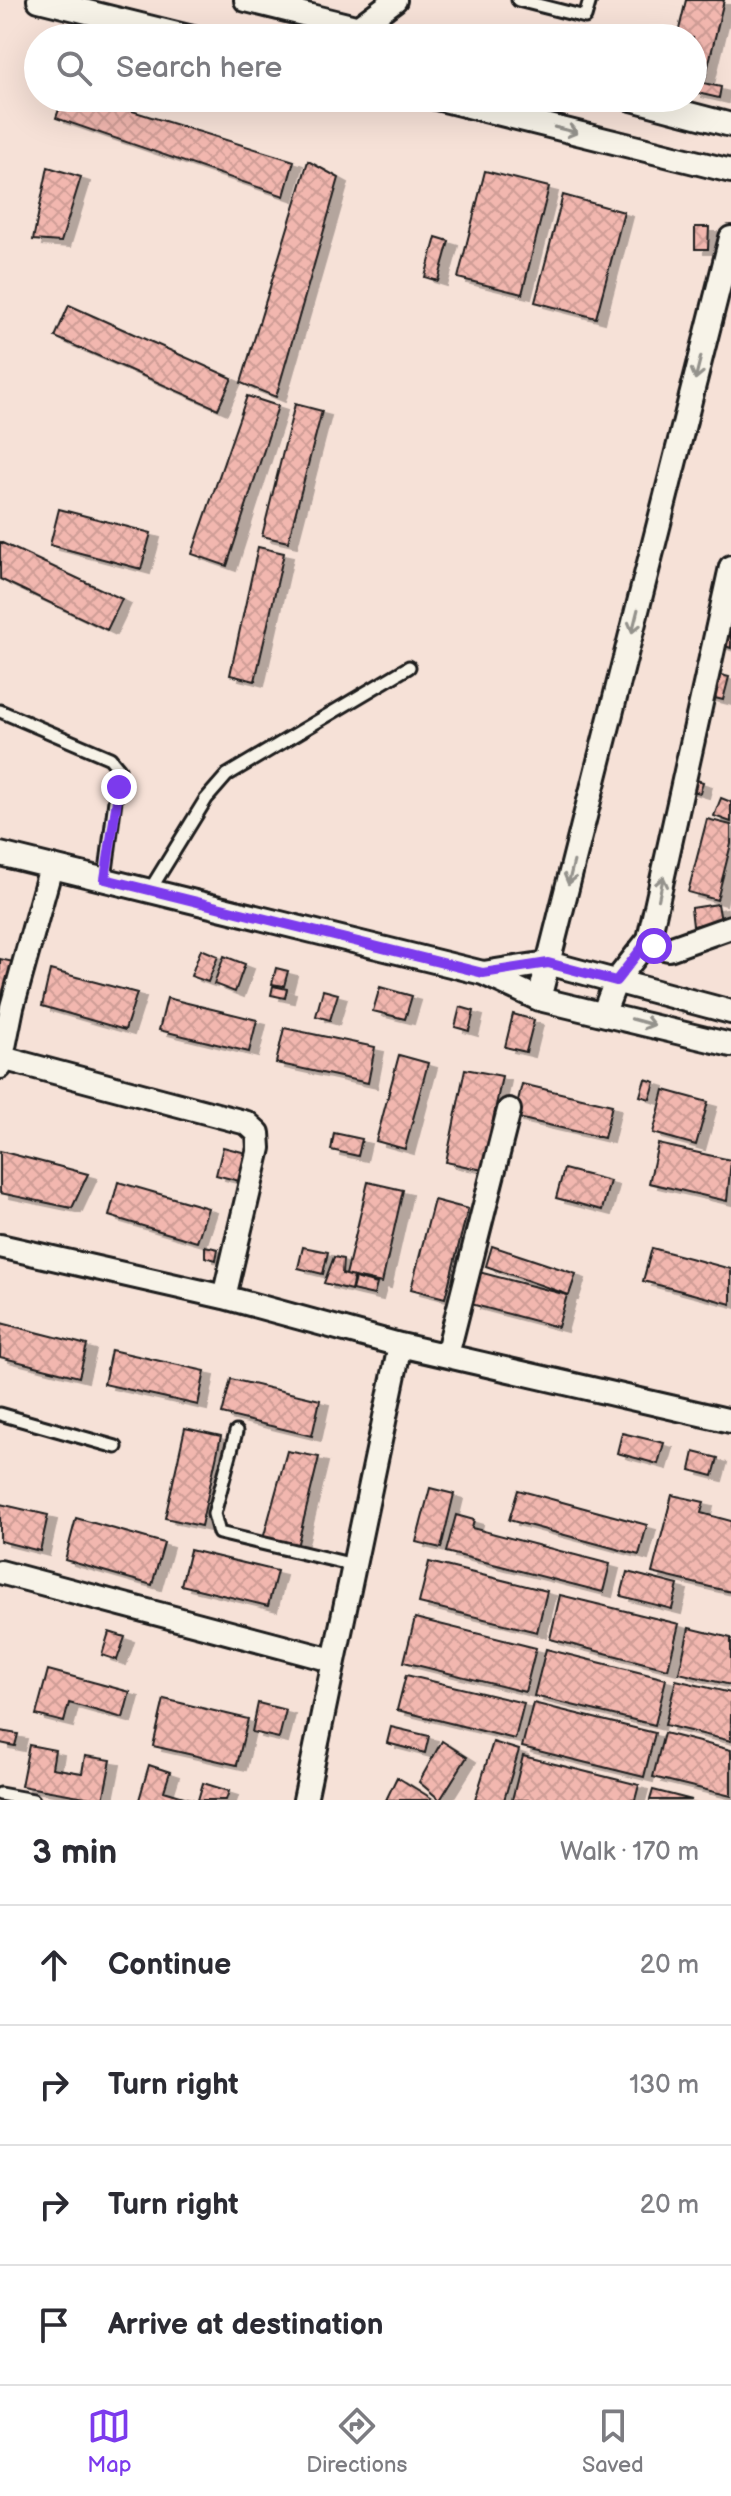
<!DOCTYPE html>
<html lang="en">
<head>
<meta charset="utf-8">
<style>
  :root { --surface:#fff; --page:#f2f2f3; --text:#2b2b33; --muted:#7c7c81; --line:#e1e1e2; --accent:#7c3aed }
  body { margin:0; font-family:"Balsamiq Sans",sans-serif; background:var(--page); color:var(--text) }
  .stop { position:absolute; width:24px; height:24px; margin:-18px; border:6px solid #7c3aed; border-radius:50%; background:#fff }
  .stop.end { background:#7c3aed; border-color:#fff; box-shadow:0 2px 8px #0008 }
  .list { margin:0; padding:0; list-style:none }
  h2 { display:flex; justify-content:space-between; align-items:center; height:104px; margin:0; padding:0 32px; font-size:34px }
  h2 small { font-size:26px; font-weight:400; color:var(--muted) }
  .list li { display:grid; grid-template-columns:52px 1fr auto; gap:24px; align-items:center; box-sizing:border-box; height:120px; padding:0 32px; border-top:2px solid var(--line) }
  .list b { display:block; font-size:30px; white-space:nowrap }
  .list em { font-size:26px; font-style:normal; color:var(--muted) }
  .icon { flex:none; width:44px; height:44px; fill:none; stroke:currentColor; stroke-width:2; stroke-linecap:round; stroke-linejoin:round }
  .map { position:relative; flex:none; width:731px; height:1800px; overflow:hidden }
  .search { position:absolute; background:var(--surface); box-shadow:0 8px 32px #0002; left:24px; right:24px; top:24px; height:88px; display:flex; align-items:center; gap:20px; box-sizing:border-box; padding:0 28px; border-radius:44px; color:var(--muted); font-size:30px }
  .sheet { height:584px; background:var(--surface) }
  nav { display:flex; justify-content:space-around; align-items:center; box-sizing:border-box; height:112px; border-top:2px solid var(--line); background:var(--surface); font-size:22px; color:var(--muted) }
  nav a { display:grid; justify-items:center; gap:4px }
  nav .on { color:var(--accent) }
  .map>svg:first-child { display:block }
  .building { fill:url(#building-cross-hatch); stroke:#1c1c1c; stroke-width:2; filter:url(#shadow) }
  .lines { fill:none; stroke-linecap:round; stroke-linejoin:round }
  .service-casing { stroke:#1c1c1c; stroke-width:17 }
  .minor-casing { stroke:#1c1c1c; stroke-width:28 }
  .service { stroke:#f7f3e8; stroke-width:11 }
  .minor { stroke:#f7f3e8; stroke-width:22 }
  .oneway { stroke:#94928c }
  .route { stroke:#7c3aed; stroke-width:10 }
</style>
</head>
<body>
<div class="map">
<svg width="731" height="1800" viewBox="0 0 731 1800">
  <defs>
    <pattern id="building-cross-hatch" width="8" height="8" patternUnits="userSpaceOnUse" patternTransform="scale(2)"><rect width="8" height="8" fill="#f2b7af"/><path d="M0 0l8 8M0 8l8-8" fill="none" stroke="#cf9d96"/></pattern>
    <filter id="shadow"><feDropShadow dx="9" dy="5" stdDeviation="0" flood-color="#0004"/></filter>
  </defs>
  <rect width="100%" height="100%" fill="#f6e1d7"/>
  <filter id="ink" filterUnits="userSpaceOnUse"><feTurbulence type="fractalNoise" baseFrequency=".0125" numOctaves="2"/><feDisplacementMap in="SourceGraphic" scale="16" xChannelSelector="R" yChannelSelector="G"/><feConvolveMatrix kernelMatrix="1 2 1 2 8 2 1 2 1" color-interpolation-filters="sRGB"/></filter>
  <g filter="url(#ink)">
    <path class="building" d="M686,0H724L705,79L693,76V38H677Z
      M695,81L721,87L719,98L693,92Z
      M63,98H90L294,161L284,196L56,118Z
      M308,161L339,178L276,397L241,383Z
      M48,167L81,177L61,242L33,240Z
      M485,171L549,187L522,294L458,278Z
      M563,195L624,212L596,318L535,302Z
      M695,227H709L708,249H695Z
      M436,237L449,241L438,281L425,277Z
      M69,305L232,378L218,409L55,337Z
      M247,396L278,406L227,566L192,554Z
      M295,404L322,411L288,542L262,536Z
      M59,509L151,533L141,569L50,545Z
      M0,542L122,599L107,630L0,579Z
      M258,547L284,553L255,681L230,675Z
      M726,621L731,623V648L719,644Z
      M709,672L729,677L723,700L703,695Z
      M686,777L703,782L700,793L683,788Z
      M721,798L731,802V822L714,816Z
      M707,819L731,825V844L717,900L688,892Z
      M718,904L721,921L693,926L691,908Z
      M201,949L218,956L208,982L191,976Z
      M224,956L245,964L235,992L214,984Z
      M0,959L13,962L4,998L0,997Z
      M276,968L288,971L284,986L272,984Z
      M50,970L137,993L125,1030L42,1006Z
      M273,986L287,989L285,998L271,995Z
      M380,987L412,996L405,1019L373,1011Z
      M323,990L338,994L330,1020L316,1016Z
      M167,998L257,1020L249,1052L159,1030Z
      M460,1007L474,1011L469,1031L455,1027Z
      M513,1014L534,1020L526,1052L505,1047Z
      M284,1028L375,1047L368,1083L276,1063Z
      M399,1055L428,1063L405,1149L376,1141Z
      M465,1069L502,1076L483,1170L446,1162Z
      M645,1079L655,1082L650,1099L640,1096Z
      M522,1084L612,1105L604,1138L514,1117Z
      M664,1090L708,1102L696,1145L653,1133Z
      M334,1133L362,1139L358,1156L331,1150Z
      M658,1144L731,1160L727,1201L649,1183Z
      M223,1147L250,1154L243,1182L216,1175Z
      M0,1151L88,1174L72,1208L0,1193Z
      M564,1169L610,1181L602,1210L556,1198Z
      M118,1182L208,1208L197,1242L109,1216Z
      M368,1182L403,1190L382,1283L346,1275Z
      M434,1200L468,1209L445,1298L411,1289Z
      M205,1246L218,1249L216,1260L205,1257Z
      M492,1246L576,1274L569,1295L486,1266Z
      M303,1247L328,1252L323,1274L298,1268Z
      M652,1248L731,1269V1304L643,1281Z
      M334,1257L343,1259L342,1274L354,1277L351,1290L324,1283Z
      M479,1272L567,1295L558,1327L471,1304Z
      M355,1278L377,1284L374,1295L352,1290Z
      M1,1323L87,1345L79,1377L0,1357Z
      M111,1350L205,1371L198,1405L104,1384Z
      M231,1379L320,1400L312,1436L222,1414Z
      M185,1428L221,1436L201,1526L165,1518Z
      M622,1433L664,1443L658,1464L617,1453Z
      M287,1451L319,1457L297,1547L263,1539Z
      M694,1452L718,1458L713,1476L690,1470Z
      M430,1488L454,1494L441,1548L416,1542Z
      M518,1490L647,1525L639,1555L509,1520Z
      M672,1495L704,1502L701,1513L731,1521V1592L652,1573Z
      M0,1504L48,1515L40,1551L0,1541Z
      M456,1515L474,1520L472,1528L610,1564L603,1592L446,1552Z
      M76,1518L164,1543L152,1585L65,1560Z
      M190,1550L277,1571L268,1606L181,1585Z
      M429,1562L547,1591L537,1632L419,1603Z
      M627,1572L678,1585L672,1609L621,1596Z
      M560,1595L679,1624L668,1669L550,1639Z
      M415,1618L536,1648L525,1692L404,1662Z
      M689,1628L731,1638V1685L679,1673Z
      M109,1632L125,1637L117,1660L102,1655Z
      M546,1649L666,1679L655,1725L534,1696Z
      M48,1670L130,1692L123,1718L69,1703L64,1722L36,1715Z
      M406,1675L524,1703L515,1739L397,1710Z
      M676,1680L731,1693V1741L665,1725Z
      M164,1699L248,1719L237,1765L153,1746Z
      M258,1703L286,1710L279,1738L252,1732Z
      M533,1703L655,1733L644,1777L522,1747Z
      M391,1727L429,1736L425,1753L387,1743Z
      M0,1731L18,1734L15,1746L0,1743Z
      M664,1733L731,1750V1796L653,1777Z
      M442,1741L467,1757L440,1800L419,1782Z
      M493,1742L519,1750L504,1800H475Z
      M29,1745L55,1750L52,1768L82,1773L85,1756L111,1760L103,1800L21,1786Z
      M523,1756L639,1785L635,1800H512Z
      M149,1765L170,1772L164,1791L194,1800H139Z
      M397,1777L431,1798L430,1800H386Z
      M203,1783L229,1791L226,1800H198Z
      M653,1790L692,1800H650Z"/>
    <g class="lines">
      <defs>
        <path id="service" d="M518,0L585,17L590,0
          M0,711L110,758L119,769L105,879
          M150,890L206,799L227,775L409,667
          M0,1414L116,1447
          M236,1432L214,1514L219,1533L354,1565
          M0,1794L33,1800"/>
        <path id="minor" d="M39,0L193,38
          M246,0L400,38
          M359,27L395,0
          M436,98L731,171
          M628,98L731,125
          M0,854L483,973L539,999L731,1045
          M649,939L654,946L669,949L731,927
          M483,973L548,963L731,1012
          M539,999L731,238
          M604,1012L616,981L649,939L731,567
          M2,1058L247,1123L258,1133L259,1148L224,1297
          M0,1067L12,1007L51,867
          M0,1246L224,1297L400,1345L731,1421
          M447,1355L509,1110
          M0,1572L332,1660
          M305,1800L400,1345"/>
      </defs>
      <use href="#service" class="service-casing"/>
      <use href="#minor" class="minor-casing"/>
      <use href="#service" class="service"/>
      <use href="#minor" class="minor"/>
    </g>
    <defs><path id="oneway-shaft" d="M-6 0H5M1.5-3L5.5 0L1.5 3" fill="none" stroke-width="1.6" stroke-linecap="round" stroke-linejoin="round" transform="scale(2)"/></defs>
    <g class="oneway">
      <use href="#oneway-shaft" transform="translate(566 130) rotate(14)"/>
      <use href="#oneway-shaft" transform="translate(698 368) rotate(104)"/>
      <use href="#oneway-shaft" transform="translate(635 621) rotate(104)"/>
      <use href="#oneway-shaft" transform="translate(571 873) rotate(104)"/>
      <use href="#oneway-shaft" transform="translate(661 888) rotate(-78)"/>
      <use href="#oneway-shaft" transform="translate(643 1022) rotate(15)"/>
    </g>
  </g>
  <g class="lines" filter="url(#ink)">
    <path class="route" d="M119,787L105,879L483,973L548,963L616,981L649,939L654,946"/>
  </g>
</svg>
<div class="stop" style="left:654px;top:946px"></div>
<div class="stop end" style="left:119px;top:787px"></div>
<div class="search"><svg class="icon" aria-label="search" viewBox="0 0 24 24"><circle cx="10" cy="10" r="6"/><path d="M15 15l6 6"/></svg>Search here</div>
</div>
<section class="sheet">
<h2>3 min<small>Walk · 170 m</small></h2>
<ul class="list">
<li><svg class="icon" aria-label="ahead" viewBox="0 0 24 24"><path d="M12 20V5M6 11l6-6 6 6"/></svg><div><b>Continue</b></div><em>20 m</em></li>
<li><svg class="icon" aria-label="right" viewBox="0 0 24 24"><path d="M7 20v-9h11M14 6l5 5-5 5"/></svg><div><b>Turn right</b></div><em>130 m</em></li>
<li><svg class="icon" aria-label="right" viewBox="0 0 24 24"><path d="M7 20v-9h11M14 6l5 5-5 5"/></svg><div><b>Turn right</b></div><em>20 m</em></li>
<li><svg class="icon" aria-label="arrive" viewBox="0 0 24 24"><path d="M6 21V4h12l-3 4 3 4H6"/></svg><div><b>Arrive at destination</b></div></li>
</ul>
</section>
<nav>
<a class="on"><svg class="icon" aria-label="map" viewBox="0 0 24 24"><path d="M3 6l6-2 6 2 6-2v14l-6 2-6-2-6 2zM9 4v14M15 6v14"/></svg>Map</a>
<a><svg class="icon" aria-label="directions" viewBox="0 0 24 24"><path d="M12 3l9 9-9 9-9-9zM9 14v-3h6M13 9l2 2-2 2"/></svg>Directions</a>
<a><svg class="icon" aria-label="saved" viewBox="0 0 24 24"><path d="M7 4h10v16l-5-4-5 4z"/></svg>Saved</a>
</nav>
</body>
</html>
